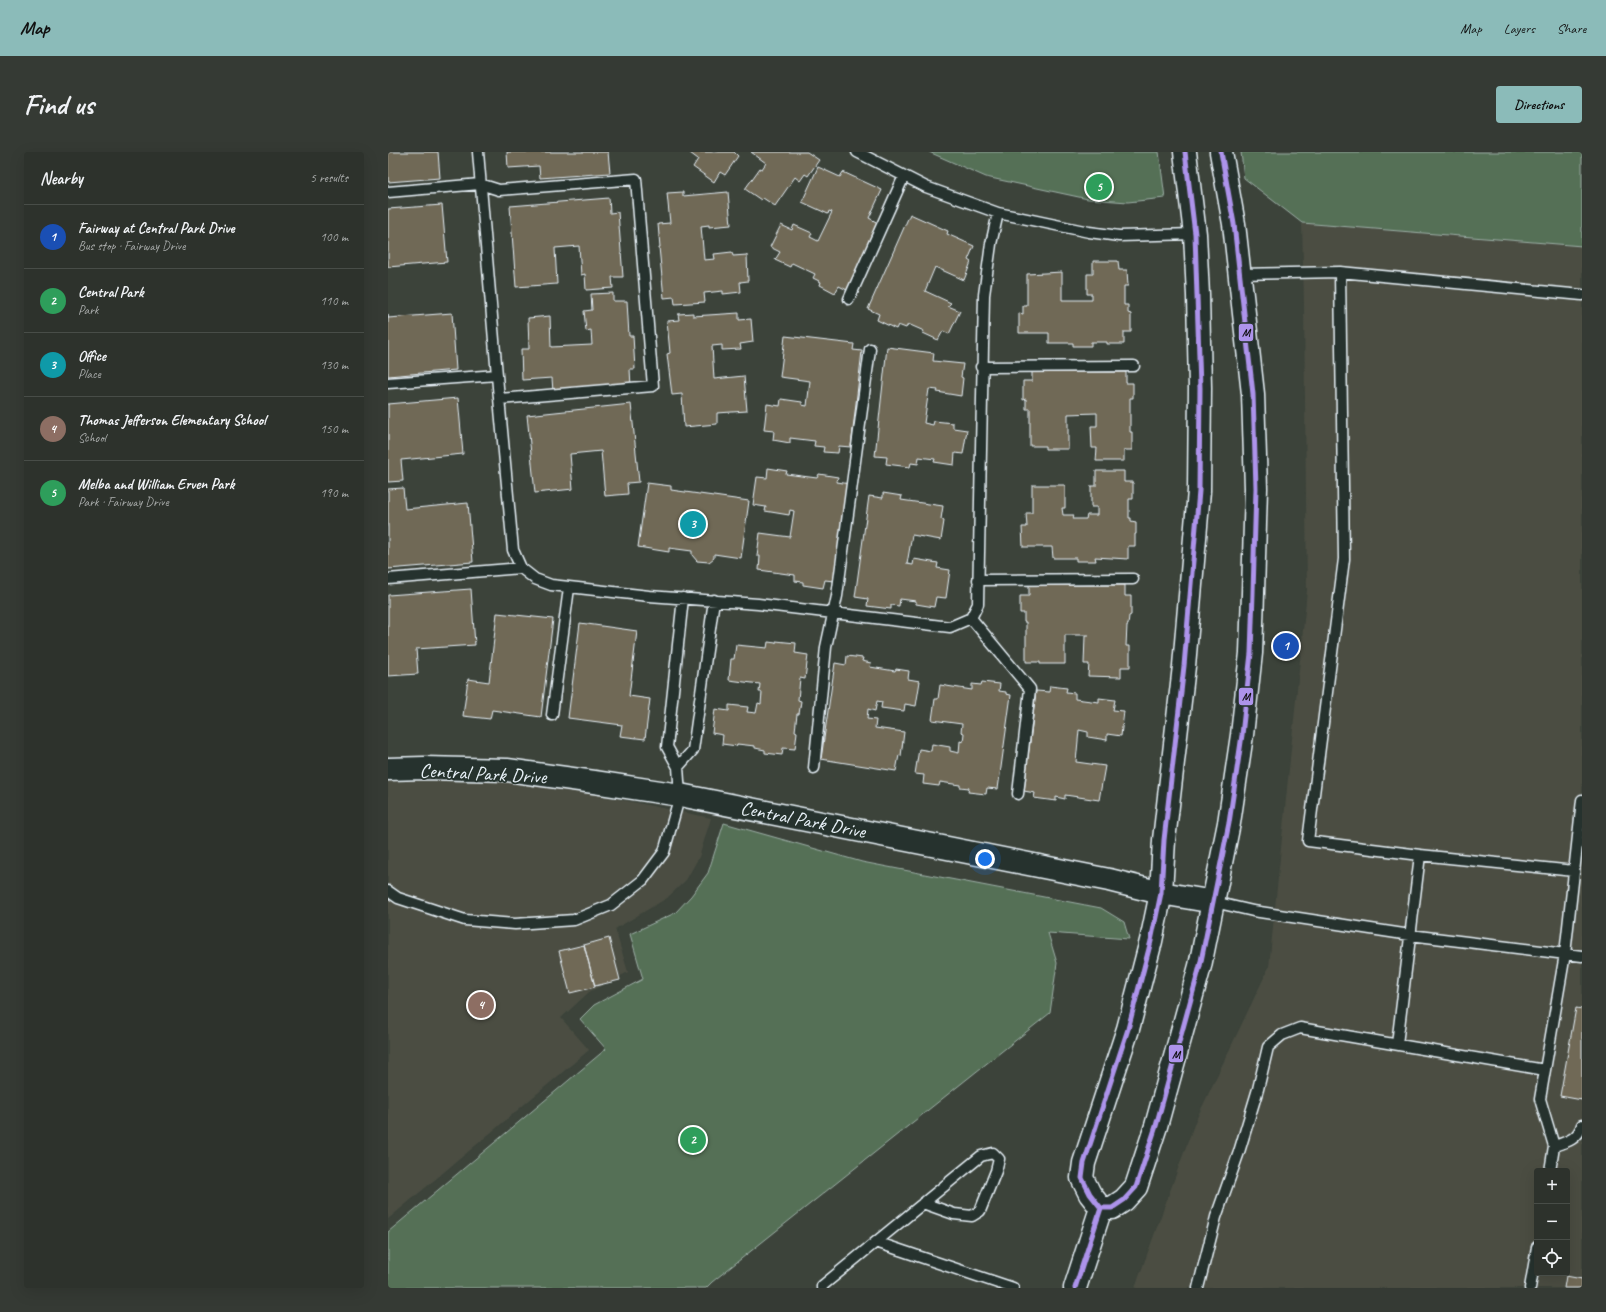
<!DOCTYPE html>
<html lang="en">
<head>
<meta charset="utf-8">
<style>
  :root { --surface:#2d322c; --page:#353a34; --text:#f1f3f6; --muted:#a7aaa9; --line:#484d48; --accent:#8bbbb9 }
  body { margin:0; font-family:Caveat,sans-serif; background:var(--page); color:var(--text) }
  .controls { position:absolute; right:12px; bottom:12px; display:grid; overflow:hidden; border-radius:4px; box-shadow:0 4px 16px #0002 }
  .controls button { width:36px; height:36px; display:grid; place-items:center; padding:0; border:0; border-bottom:1px solid var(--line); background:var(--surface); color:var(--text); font:20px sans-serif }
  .you { position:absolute; left:597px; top:707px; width:14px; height:14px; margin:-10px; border:3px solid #fff; border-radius:50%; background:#1a73e8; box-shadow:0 0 0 6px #1a73e833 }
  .badge { display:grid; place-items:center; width:26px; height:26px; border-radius:50%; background:var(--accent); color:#fff; font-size:13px; font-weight:700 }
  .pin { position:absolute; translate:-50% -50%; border:2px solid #fff; box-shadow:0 1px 4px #0006 }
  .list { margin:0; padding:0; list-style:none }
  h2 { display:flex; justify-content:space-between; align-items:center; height:52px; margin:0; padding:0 16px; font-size:17px }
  h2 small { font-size:13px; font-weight:400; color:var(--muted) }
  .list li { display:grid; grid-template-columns:26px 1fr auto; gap:12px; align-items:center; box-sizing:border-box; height:64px; padding:0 16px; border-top:1px solid var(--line) }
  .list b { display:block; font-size:15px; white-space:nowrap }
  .list p { margin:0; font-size:13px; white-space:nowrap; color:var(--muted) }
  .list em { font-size:13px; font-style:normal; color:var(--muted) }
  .icon { flex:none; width:22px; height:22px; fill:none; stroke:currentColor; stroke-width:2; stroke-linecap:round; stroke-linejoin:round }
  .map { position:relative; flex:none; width:1194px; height:1136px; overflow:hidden; border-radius:4px }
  header { display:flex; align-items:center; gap:24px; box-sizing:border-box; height:56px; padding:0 20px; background:var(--accent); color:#111 }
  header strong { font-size:19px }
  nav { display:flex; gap:22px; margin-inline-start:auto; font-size:14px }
  .intro { display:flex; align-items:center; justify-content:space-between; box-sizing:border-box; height:96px; padding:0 24px }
  h1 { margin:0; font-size:28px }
  .button { padding:10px 18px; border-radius:4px; background:var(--accent); color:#111; font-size:14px; font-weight:700 }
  main { display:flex; gap:24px; padding:0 24px }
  aside { flex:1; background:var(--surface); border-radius:4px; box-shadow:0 4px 16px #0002 }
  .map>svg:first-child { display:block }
  .built { fill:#4b4e43; fill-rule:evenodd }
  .green { fill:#557057; stroke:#9eb0a8 }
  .building { fill:#6f6957; stroke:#e8f1f8 }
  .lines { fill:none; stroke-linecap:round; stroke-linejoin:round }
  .lane-casing { stroke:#e8f1f8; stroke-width:13 }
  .secondary-casing { stroke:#e8f1f8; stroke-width:25 }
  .lane { stroke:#26332d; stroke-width:10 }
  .secondary { stroke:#26332d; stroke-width:22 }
  .bus-1-casing { stroke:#26332d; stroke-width:8 }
  .bus-1 { stroke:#ad93eb; stroke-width:5 }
  .labels { text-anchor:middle; stroke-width:3.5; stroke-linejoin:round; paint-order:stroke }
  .street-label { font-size:20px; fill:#e8f1f8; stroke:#26332d }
  .line-badge { stroke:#26332d; stroke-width:1.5 }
  .pale-badge-label { font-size:11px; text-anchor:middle; font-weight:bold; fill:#111 }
</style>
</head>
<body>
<header>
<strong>Map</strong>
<nav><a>Map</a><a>Layers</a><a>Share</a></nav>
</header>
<div class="intro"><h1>Find us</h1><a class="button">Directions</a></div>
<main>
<aside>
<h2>Nearby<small>5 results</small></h2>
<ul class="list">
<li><span class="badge" style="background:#1a4fb4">1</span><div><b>Fairway at Central Park Drive</b><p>Bus stop · Fairway Drive</p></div><em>100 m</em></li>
<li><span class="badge" style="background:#2e9e5b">2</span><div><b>Central Park</b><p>Park</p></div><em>110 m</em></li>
<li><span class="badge" style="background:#0f9aa8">3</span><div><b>Office</b><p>Place</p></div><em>130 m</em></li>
<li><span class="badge" style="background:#8d6e63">4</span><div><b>Thomas Jefferson Elementary School</b><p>School</p></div><em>150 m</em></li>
<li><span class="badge" style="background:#2e9e5b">5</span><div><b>Melba and William Erven Park</b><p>Park · Fairway Drive</p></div><em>190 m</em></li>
</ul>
</aside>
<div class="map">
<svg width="1194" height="1136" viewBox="0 0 1194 1136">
  <rect width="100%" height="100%" fill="#3c433a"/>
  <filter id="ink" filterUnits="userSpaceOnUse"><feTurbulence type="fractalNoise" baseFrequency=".025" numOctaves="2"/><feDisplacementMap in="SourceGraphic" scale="8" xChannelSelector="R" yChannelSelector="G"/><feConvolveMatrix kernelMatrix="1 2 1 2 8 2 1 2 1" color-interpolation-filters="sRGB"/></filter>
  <g filter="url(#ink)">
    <path class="built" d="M914,71L1194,94V1136H747L807,970L881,815L919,439L916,151ZM1149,1019H1179V1121H1149Z
      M0,624L106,628L157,632L323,666L311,705L298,728L279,746L227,777L240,820L201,840L173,866L201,898L0,1067Z"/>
    <path class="green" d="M541,0H771L777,46L740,50L700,47L598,25Z
      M853,0H1194V94L914,71L856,26Z
      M336,671L474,710L713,756L736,770L741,787L660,781L669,811L662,861L324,1130L318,1136H0V1080L218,897L192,867L206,853L255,827L242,782L287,761L303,744L320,721Z"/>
    <path class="building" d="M0,0H50L52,26L0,30Z
      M119,0H220L222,21L152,26L151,14L120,16Z
      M303,0H346L350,4L337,23L332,20L326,30L305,15L310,7L302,1Z
      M363,0H419L431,8L420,24L417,22L412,29L407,25L387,54L375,46L373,48L357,37L372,16L374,17L378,11Z
      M430,15L452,25L455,20L494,38L481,66L490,71L461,139L451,134L447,141L432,133L433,130L425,126L427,122L404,111L402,115L387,108L392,100L382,95L393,73L404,78L406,73L424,81L422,85L430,89L444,60L441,59L440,62L414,50Z
      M295,40V44L340,40L343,73L321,75V73L313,74L316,108L327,107L326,102L344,100L345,104L359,103L360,129L352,130L353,140L335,142V139L316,141L317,150L287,152L286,145L276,146L271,95H272L270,72L282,71L279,41Z
      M221,46L222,61L230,60L235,125H224L225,136L198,138L197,122L193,123L191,94L167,96L169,132L128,135L122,54Z
      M54,53L59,110L0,115V57Z
      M522,62L560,79L559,82L586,94L580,108L583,110L576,128L547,115L537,139L563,151L560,154L572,159L561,182L555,179L550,188L535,181L536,179L520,172L518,176L510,173L508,177L489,168L491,162L480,157Z
      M705,109H730L731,118H739L740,134H736V153H740V161L743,162V180H736V192H719V190H703V194H685V191H661V181H631V161L635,162V154H639V122L674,120V148H704V142H699V122H705Z
      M225,141V149H239L241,184H245L247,217H242L243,235L165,240L164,226L134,228L133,197H141L140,166L162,164L163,195L204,193L203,178L198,179L196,159L204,158L203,142Z
      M64,161L68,218L0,224V162V166Z
      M305,161V164L351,161V168L363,167L365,190L352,192L353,197L334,198V193L324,194L326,227L356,224L359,259L329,261V272L296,275L294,242L284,243L279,202L282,201L279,169L291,168L290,162Z
      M397,184L466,192L465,198L474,199L463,295L451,294L450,301L435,300L436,295L426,294L427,289L402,286V291L385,288L386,279L376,278L379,252L392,254L393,247L414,250V253L419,254L422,229L392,225Z
      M499,195L546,201L545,209L575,212L573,225L575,226L573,244L549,240L550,238L541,237L536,271L545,273L546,269L565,271V276L579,278L575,302L567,301L566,313L546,310L547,307L531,305L530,312L523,311L522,315L498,312L499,305L487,304Z
      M644,220H738V231H745V246H742V280H744V298H736V309H708L709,296H704L703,274H709V261L680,262V297H657V294H642V257H638V247L635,248V229H644Z
      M70,246L75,302L13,308L15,329L0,330V252Z
      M243,252L251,330L239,331L240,342L217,344L213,299L182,302L185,337L147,341L139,263Z
      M380,316L399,319L398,322L429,326L431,322L450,325L449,330L462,332L446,429L437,428L435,436L415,433V430L407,429V423L371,418L372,404H369L372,381L402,385L406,359L402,358L401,363L377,359L378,355L365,353L369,325L379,326Z
      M708,319H736V330H745V347H741V366H743V369L748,370V382H747V394H740V407L707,405L708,409H688V406H665L664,395H635L634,375H639L638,361H644V333H677V356H674L675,363H686L685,367H698L699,363H709V355H703V334H708Z
      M259,331L283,334V338L361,349L353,406L326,402V406L321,410L309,409L304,403V399L281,396V400L250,395Z
      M15,336L17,357L80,351L85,410L0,417V337Z
      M495,341L514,344L513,348L555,354L553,367L556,369L553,388L524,383L519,412L525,413L526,407L550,411L549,416L562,418L558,446L548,445L546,455L528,452V449L512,447L511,454L503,453V457L479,454L480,447L467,445L481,344L495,346Z
      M641,433H737V444H743V463L741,464L740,473H739L738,494H742V515H733V525L700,524L701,512H696L697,484H701V483H677V512H652V510H638V470H636V461H632V444H641Z
      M83,437L87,493L28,497L30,522L0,524V443Z
      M109,461L165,467L153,565L104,558L102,567L75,564L80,527L101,530Z
      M192,471L249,479L241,544L262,547L257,587L232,584L234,573L180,566Z
      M388,489L408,491L407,501L420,503L417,527L412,526L410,548L413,549L411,562H409L407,579L409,580L407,597L395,596L394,603L377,601V598L367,596V594L349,592V594L334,592L335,583L324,581L327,557L341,559V553L360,555L359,560L368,561L370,551L373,552L374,540H371L372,532L341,528L343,507H346L348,493L379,496L380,490L388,491Z
      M459,504L475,506L474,509L483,511L482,515L507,519L508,517L521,519L520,527L532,529L528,554L517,552L516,559L493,556L494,550L489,549L487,559L480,557L479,567L488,568L487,576L516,580L513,604L511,603L508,619L433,607L447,511L458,513Z
      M594,530L612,532L611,539L618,540V542L623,543L610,637L599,636L598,642L580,640L581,636L572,635V633L552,630L551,634L535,632L536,623L527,622L531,597L543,599L544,592L562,595V599L571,601L572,589L575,590L576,581L573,580L574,572L544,568L547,547H550L552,533L584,538V532L593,533Z
      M662,534L679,536L678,540L687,541V547L711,550V546L727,548L725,558L736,559L733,584L719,582V588L700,585V580L691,578L688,610L717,614L711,648L677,643V647L668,645V649L646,646L647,641L636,639L648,539L661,540Z
      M221,786L232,828L207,834L196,793Z
      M196,793L207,835L182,841L171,799Z
      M1188,856L1194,857V948L1172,944Z
      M1178,1124L1194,1127V1136H1176Z"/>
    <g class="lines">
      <defs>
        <path id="lane" d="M90,0L110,235L125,398L133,416L147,427L163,433L261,444L370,452L562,475L583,466L590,452L596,143L603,92L610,61
          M469,0L538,35L610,61L701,80L731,84L807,82
          M0,40L92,32L111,38L248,27L265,234L111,247
          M952,120L956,407L920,689L1032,703L1009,892
          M852,122L952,120L1194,143
          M461,147L516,24
          M593,215L746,214
          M0,231L109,223
          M0,427L133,416
          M590,428L745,427
          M583,466L642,537L630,642
          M164,563L181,436
          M290,615L305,598L326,448
          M426,616L438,495L449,444L482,197
          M1032,703L1186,719
          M0,739L10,746L77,768L127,772L186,768L223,753L255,728L276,700L292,643L290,615L279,595L295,446
          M826,750L865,759L1022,783L1194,804
          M1166,994C1179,990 1190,987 1194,973
          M1162,1019L1166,994L1152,947L1177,802L1194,648
          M488,1090L625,1136
          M434,1136V1134L593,1004L605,1001L611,1007L608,1019L592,1059L584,1064L566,1062L535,1051
          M810,1136L828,1065L851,1000L870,937L880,895L894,883L912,876L1157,918
          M1142,1136L1149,1095"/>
        <path id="secondary" d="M0,617L36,616L119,618L206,630L292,643L721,728L773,741L826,750
          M713,1056H724L736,1048L748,1035L768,974L812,814L841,671L854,583L863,501L865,441L868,336L865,242L846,72L833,0
          M713,1056L702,1042L694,1026L696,1011L740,877L763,789L773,741L776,688L796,514L811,339L812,236L810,143L807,82L797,0
          M687,1136L713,1056"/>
      </defs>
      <use href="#lane" class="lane-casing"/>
      <use href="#secondary" class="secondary-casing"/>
      <use href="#lane" class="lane"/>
      <use href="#secondary" class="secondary"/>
      <defs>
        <path id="bus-1" d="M713,1056H724L736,1048L748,1035L768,974L812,814L841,671L854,583L863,501L865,441L868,336L865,242L846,72L833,0
          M713,1056L702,1042L694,1026L696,1011L740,877L763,789L773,741L776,688L796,514L811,339L812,236L807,82L797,0
          M687,1136L713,1056"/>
      </defs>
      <use href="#bus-1" class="bus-1-casing"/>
      <use href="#bus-1" class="bus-1"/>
    </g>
  </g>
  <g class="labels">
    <g class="street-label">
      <text transform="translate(95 621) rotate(3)" y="7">Central Park Drive</text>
      <text transform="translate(415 667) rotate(11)" y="7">Central Park Drive</text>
    </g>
  </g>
  <g class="line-badge">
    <rect x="850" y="171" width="16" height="19" rx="4" fill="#ad93eb"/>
    <rect x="850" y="535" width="16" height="19" rx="4" fill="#ad93eb"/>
    <rect x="780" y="892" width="16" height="19" rx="4" fill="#ad93eb"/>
  </g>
  <g class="pale-badge-label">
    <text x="858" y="184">M</text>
    <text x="858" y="548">M</text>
    <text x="788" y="906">M</text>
  </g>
</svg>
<div class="controls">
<button>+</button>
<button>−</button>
<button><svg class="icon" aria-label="locate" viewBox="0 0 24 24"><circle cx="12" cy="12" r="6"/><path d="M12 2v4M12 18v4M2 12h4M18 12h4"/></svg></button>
</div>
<div class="you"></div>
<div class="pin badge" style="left:898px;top:494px;background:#1a4fb4">1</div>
<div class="pin badge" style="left:305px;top:988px;background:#2e9e5b">2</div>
<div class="pin badge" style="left:305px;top:372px;background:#0f9aa8">3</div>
<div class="pin badge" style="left:93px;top:853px;background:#8d6e63">4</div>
<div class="pin badge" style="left:711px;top:35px;background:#2e9e5b">5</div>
</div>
</main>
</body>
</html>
